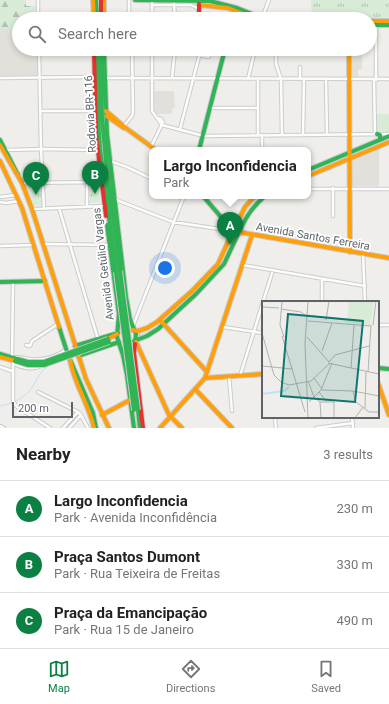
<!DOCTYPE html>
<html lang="en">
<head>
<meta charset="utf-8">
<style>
  :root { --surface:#fff; --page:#f2f2f2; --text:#222; --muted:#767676; --line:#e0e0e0; --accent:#0b8043 }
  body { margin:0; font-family:Roboto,sans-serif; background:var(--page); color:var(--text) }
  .scale { position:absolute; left:12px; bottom:10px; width:61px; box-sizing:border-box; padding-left:4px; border:2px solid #5f6368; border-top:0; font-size:11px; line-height:14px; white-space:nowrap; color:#5f6368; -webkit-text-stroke:3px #fff; paint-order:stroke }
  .you { position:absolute; left:165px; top:268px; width:14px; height:14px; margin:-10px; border:3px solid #fff; border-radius:50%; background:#1a73e8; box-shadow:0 0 0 6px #1a73e833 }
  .badge { display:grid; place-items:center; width:26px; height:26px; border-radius:50%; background:var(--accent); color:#fff; font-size:13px; font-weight:700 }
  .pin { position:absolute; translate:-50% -33px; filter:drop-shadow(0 1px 2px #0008) }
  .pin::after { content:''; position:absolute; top:21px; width:14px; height:12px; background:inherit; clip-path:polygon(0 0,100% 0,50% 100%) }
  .popup { position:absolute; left:149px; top:147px; width:162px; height:52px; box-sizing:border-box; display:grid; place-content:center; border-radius:8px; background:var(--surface); filter:drop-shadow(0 1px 3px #0005); font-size:13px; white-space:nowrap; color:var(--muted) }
  .popup b { font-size:15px; color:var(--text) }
  .popup::after { content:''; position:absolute; left:50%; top:100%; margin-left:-8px; border:8px solid transparent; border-top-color:var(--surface) }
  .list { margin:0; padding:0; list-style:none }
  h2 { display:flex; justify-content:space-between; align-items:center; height:52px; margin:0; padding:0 16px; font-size:17px }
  h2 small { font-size:13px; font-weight:400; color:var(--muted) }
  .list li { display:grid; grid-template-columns:26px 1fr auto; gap:12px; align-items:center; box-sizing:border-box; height:56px; padding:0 16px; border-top:1px solid var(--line) }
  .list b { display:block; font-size:15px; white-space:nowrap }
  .list p { margin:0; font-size:13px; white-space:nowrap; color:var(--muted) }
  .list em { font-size:13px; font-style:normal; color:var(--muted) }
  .icon { flex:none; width:22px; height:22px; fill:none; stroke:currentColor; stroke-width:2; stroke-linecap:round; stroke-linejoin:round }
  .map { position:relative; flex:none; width:389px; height:428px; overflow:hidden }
  .search { position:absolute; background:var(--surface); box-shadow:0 2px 6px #0003; left:12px; right:12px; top:12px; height:44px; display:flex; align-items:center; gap:10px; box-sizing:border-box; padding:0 14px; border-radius:22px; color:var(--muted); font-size:15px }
  .sheet { height:220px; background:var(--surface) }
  nav { display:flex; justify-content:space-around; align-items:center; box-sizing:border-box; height:56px; border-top:1px solid var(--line); background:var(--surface); font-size:11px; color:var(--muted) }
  nav a { display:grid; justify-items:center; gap:2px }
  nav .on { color:var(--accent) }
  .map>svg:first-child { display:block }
  .education { fill:#e2e0da }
  .forest { fill:url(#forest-firs) }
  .park { fill:url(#park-tufts) }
  .pitch { fill:#d8ebd6 }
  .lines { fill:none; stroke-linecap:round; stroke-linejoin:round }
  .stream { stroke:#bfe0f9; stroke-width:1 }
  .street-casing { stroke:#cbcccc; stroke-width:4.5 }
  .fast-casing { stroke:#cacacb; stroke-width:6 }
  .slow-casing { stroke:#cacacb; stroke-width:6 }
  .jam-casing { stroke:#cacacb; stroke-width:6 }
  .street { stroke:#fdfcfc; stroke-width:2.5 }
  .fast { stroke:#30b455; stroke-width:4 }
  .slow { stroke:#ff9f0a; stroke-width:4 }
  .jam { stroke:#e5322d; stroke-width:4 }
  .rail { stroke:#e4e4e4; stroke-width:1; stroke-dasharray:1 5; stroke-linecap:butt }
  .fast-bridge-casing { stroke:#cacacb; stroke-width:6; stroke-linecap:butt }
  .fast-bridge { stroke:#30b455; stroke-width:4 }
  .labels { text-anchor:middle; stroke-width:3.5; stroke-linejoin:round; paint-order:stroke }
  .street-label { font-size:11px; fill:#5f6368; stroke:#fff }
  .inset-river { fill:none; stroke:#bfe0f9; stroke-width:2 }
  .inset-road { fill:none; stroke:#b1b2b2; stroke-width:1 }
  .view { fill:#0f766e; fill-opacity:0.15; stroke:#0f766e; stroke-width:2 }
  .inset-edge { fill:none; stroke:#5f6368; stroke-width:2 }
</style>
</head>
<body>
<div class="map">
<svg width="389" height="428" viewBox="0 0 389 428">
  <defs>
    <pattern id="forest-firs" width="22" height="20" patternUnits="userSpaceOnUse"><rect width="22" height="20" fill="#d8ebd6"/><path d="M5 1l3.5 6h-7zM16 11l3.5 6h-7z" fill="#b2c2b1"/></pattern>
    <pattern id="park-tufts" width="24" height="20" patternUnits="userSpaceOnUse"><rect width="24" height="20" fill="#d8ebd6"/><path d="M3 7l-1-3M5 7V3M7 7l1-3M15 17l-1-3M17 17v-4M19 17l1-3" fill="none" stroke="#b2c2b1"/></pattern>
  </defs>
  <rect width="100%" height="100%" fill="#efeeea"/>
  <path class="education" d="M0,29H19V49H36L38,75L0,76Z
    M352,49H362V69L358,70V78L352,79Z
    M154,91H174L175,108H172V114H156L154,111Z
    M379,149V186H351V161Z"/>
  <path class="forest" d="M0,0H26V6H36V19H19V29H0Z"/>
  <path class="park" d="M311,0H389V19H312Z
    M389,138V142L308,175V172L373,144Z
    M40,185L42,205H34L27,186Z
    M99,185L100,202L90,203L89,186Z
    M257,196H264L250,208L245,216L223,263L196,293L151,333L139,337L138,334L154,327L214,270L243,214L249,204Z"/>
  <path class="pitch" d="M375,114H389V132L376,131Z"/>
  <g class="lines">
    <path class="stream" d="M0,406C17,403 28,396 36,381C39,375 42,370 48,366"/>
    <defs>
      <path id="street" d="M38,0V19
        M129,0V19
        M152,0V19
        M174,4L175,19
        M152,5H191L199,9
        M262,18L269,0
        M376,25V80
        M39,49L41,149L44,208
        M152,49V111L162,125
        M276,49V64L281,79L282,135
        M199,55L209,57
        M300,67V79
        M0,78L94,77
        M105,78L389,79
        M172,78L175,49
        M248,79L255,49
        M326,79L327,134
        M374,80L375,134
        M210,108H258
        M41,111H95
        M162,125L204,136L389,134
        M123,127L132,116L133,112L132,49
        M180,129L201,49
        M258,135V79
        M262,135V150
        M303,135L304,79
        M151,147L163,122L161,119L157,118
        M6,150L44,149L97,150
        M110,161L127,167L152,179
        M87,182V206
        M22,183L101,182
        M333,188V216
        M308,189H389
        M178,196L183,199
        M0,197L16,195
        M114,199L173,222L233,231
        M0,202L6,203L19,201
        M59,208L98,339
        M32,209L105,206
        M43,244L110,245
        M0,246L33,245
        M363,254L365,302
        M242,265L365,286
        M322,279V302
        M13,282L12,358C18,356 23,358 29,359C42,361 55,357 66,350
        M378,325H389
        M133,326L184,196
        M223,327L263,333
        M26,345L30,346L32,341L58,324
        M13,361V401L16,406L50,428
        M13,363C21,368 34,371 42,365
        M0,367L12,371
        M229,376L232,411
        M240,376L273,270
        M38,392L78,412L81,415L88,428
        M352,417L353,428
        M275,419L276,428
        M0,426L4,428
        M63,428L78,412
        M69,428L81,415
        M316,428L353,423"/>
      <path id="fast" d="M96,0L97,19
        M135,0L210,1L237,8L264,19
        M370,25H389
        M97,49L98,119L100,148L116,272
        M101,49L102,119L107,171L120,271
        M104,49L107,134L126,297L130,319L136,334L135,344
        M377,134L380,135V139
        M0,140L18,175
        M199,150L225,49
        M308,170L389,136
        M203,196L233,231
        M107,225L119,314L117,337L123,355L127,375L134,428
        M239,232C245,218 253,206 265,196
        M0,282L45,281
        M59,327L68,355L93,413L96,428
        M134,341L147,336L158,329L196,294L224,264L239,232
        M75,346L118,333
        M0,354L17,359
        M78,356L119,342
        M378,368L389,369
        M138,410L140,428"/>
      <path id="slow" d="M93,0L94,19
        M104,0V19
        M199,5L228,8L256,19
        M370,21H389
        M349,49L350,252
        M106,111L127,129L156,150
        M107,116L124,128
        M0,145L22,183L32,209L86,379L109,428
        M0,161L22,208L59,327
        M308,176L389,142
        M233,231L245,207L255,196
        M160,320L207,372
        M132,330L138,331L147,328L157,322L192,291L218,264L233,231L389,258
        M108,339L117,334
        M136,342L169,415L182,428
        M0,357L15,361
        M70,359C73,382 89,404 94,428
        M205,378L263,374
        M378,383L389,415
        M195,389L232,428
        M102,415L130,400
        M160,428L205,378L252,235"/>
      <path id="jam" d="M101,0V19
        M199,4V19
        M94,49L96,135L106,216
        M135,344L134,353L143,428"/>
    </defs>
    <use href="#street" class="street-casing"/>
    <use href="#fast" class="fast-casing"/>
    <use href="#slow" class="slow-casing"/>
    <use href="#jam" class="jam-casing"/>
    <use href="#street" class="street"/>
    <use href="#fast" class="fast"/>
    <use href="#slow" class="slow"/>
    <use href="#jam" class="jam"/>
    <path class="rail" d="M0,150L26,205L33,223L76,361L103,428"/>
    <defs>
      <path id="fast-bridge" d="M120,271L138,410
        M116,272L134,410
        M17,359L28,362H44L108,339
        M15,361L28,365H44L109,342"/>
    </defs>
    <use href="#fast-bridge" class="fast-bridge-casing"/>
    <use href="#fast-bridge" class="fast-bridge"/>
  </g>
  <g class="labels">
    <g class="street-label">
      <text transform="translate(90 114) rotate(-93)" y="4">Rodovia BR-116</text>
      <text transform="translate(313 236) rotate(10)" y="4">Avenida Santos Ferreira</text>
      <text transform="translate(103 264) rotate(-97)" y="4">Avenida Getúlio Vargas</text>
    </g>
  </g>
  <g transform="translate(262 301)">
    <rect width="117" height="117" fill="#efeeea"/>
    <path d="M87,0H112L108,24L85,22Z" fill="#d8ebd6"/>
    <path class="inset-river" d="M0,93L22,90L27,86"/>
    <path class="inset-road" d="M20,0L18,24L22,36M46,0L43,43L46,117M0,6L17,7M19,8L39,11L44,15M51,15L65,17M64,19L67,0M46,20L109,25M111,24L114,0M0,32L12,74L19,81L27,84L49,80L68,62M20,35L43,111M45,36L67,61L73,54L107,45M60,50L70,22M66,62L117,73M0,65L30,68M89,67L92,24M106,71L109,24M52,77L60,88M46,80L52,96L58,101L59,117M60,89L91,90L117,95M91,90L94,101L107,111H117M57,91L65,101M47,101L59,89L70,62M58,101H72V117M103,107L104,71M93,117L101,106"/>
    <path class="view" d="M26,13L101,20L93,101L19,95Z"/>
    <rect width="117" height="117" class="inset-edge"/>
  </g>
</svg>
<div class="scale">200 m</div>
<div class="you"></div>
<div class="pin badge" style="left:230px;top:245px">A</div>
<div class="popup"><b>Largo Inconfidencia</b>Park</div>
<div class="pin badge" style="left:95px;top:194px">B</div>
<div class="pin badge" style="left:36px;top:195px">C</div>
<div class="search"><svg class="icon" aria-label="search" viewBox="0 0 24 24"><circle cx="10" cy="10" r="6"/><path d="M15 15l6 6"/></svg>Search here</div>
</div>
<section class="sheet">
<h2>Nearby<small>3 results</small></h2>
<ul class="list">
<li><span class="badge">A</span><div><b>Largo Inconfidencia</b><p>Park · Avenida Inconfidência</p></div><em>230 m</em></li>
<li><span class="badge">B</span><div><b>Praça Santos Dumont</b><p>Park · Rua Teixeira de Freitas</p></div><em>330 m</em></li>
<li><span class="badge">C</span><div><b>Praça da Emancipação</b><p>Park · Rua 15 de Janeiro</p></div><em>490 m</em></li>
</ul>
</section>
<nav>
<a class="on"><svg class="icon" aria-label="map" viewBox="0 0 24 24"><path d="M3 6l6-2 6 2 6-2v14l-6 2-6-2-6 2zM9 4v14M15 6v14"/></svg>Map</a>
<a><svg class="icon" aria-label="directions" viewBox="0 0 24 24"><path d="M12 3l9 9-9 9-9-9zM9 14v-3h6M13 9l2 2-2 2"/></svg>Directions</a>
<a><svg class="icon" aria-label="saved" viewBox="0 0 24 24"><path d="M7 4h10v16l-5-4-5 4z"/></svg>Saved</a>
</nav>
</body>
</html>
